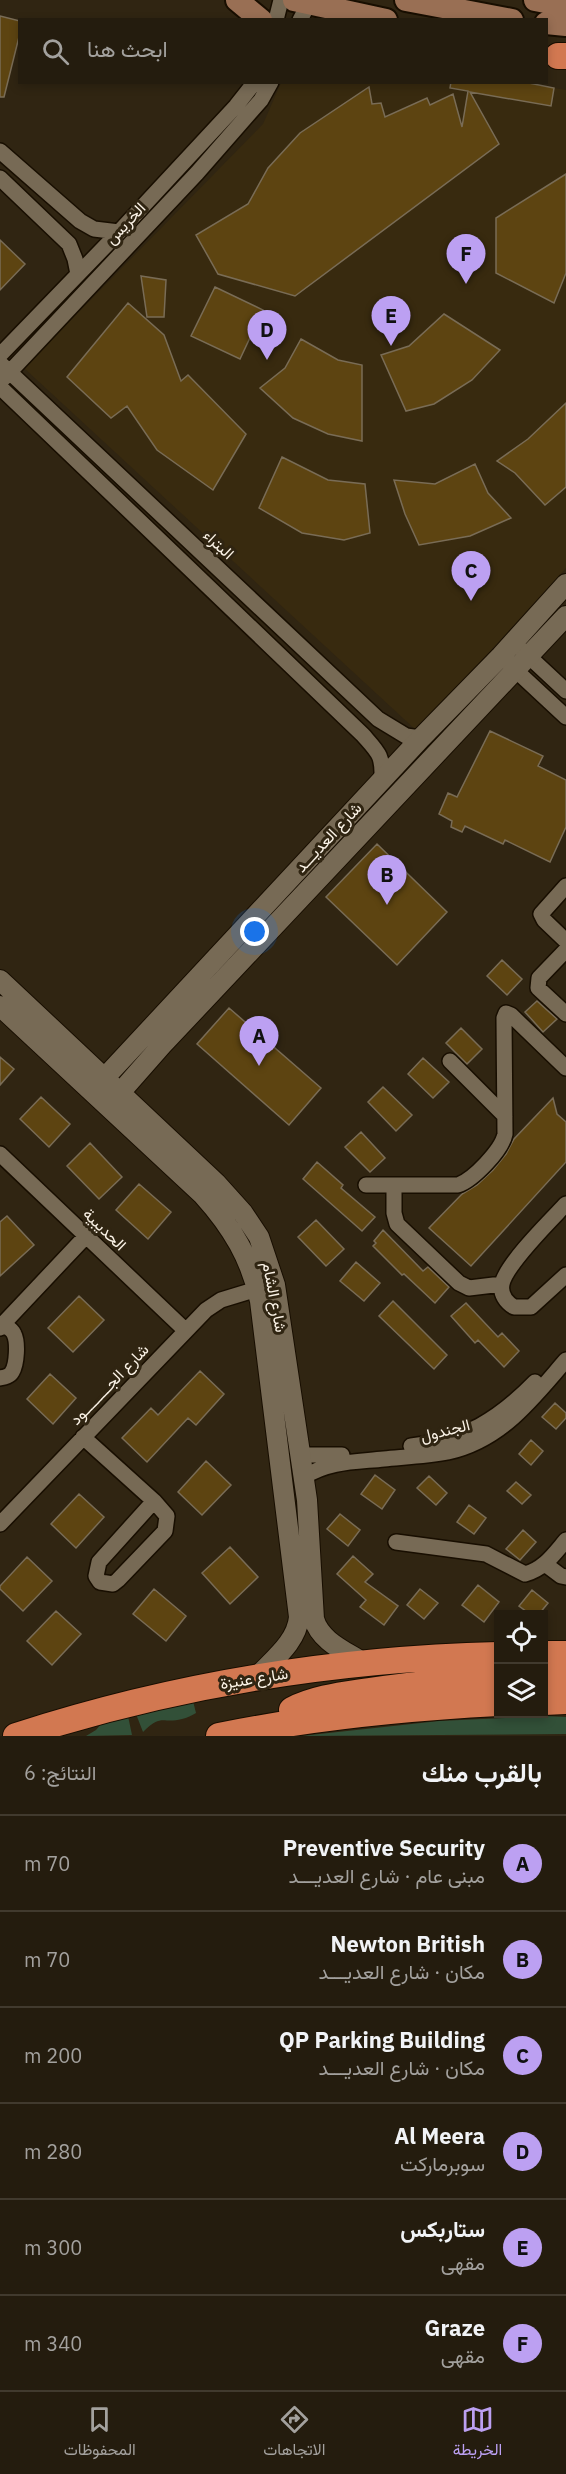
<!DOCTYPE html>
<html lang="ar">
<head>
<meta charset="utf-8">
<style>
  :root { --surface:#241c0e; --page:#30291c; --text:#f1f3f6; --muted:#a3a19e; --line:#413a2e; --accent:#bca0f2 }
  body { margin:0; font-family:"IBM Plex Sans",Vazirmatn,sans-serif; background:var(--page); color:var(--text); direction:rtl }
  .controls { position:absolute; right:18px; bottom:18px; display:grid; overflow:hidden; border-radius:0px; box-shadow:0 3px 9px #0003 }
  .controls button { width:54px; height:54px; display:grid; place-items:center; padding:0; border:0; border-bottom:2px solid var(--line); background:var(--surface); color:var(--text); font:30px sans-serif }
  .you { position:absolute; left:255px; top:932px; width:21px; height:21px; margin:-15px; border:4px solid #fff; border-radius:50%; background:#1a73e8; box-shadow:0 0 0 9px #1a73e833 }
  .badge { display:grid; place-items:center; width:39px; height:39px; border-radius:50%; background:var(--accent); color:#111; font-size:20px; font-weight:700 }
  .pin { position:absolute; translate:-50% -50px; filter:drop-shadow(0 2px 3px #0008) }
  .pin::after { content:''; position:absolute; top:32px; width:21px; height:18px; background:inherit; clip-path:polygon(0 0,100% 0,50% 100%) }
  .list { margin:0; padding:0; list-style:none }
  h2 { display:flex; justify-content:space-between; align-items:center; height:78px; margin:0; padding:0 24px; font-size:26px }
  h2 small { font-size:20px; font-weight:400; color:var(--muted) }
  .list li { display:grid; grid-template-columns:39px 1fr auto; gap:18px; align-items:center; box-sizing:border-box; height:96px; padding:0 24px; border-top:2px solid var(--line) }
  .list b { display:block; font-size:22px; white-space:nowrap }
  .list p { margin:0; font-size:20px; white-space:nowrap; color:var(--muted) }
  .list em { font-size:20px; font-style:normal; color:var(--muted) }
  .icon { flex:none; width:33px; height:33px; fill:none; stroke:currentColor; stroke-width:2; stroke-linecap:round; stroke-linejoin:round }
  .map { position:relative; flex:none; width:566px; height:1736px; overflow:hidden; direction:ltr }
  .search { position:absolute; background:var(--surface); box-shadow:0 3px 9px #0003; left:18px; right:18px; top:18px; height:66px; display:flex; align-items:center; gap:15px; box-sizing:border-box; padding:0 21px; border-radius:0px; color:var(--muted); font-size:22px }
  .sheet { height:654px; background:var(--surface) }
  nav { display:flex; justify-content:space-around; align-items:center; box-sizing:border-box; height:84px; border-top:2px solid var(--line); background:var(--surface); font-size:16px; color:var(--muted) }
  nav a { display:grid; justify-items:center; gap:3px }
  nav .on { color:var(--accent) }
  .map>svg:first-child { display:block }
  .built { fill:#382a0f }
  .green { fill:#325038 }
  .building { fill:#5d4411; stroke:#796c56; stroke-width:1.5 }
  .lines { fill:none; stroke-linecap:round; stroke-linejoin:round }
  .minor-casing { stroke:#180e00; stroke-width:18 }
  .tertiary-casing { stroke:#180e00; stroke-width:22 }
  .secondary-casing { stroke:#180e00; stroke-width:26 }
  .trunk-casing { stroke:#180e00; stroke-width:28 }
  .minor { stroke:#776a55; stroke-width:15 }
  .tertiary { stroke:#776a55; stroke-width:20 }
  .secondary { stroke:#996f54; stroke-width:22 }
  .trunk { stroke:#d27851; stroke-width:26 }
  .labels { text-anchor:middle; stroke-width:6; stroke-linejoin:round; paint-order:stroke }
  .street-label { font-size:16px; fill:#fbf3e7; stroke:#302512 }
</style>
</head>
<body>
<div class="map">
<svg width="566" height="1736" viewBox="0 0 566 1736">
  <rect width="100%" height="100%" fill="#302512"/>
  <path class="built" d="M281,83H470L551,105L554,88L566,90V568L417,731L24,368L263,124Z"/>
  <path class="green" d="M193,1701L196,1713C192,1715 187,1718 182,1719C162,1724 162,1713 143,1732L136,1714Z
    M128,1716L132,1735L86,1736L96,1730L101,1724Z
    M545,1716L566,1717V1734L301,1736L439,1721Z"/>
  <path class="building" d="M0,16L20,21V33L4,97H0Z
    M451,82H524L554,88L551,106L470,92L499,144L295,296L218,274L196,235L248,204L268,168L300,133L369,87L372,104L381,103L385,117L427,98L430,105L453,94L462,127L468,91L450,88Z
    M566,174V273L554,303L496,273V218Z
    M0,240L25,264L0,290Z
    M141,276L166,280L164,317H147Z
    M215,287L263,310L240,359L191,336Z
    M128,303L164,335L181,381L188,375L246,434L213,490L157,450L127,406L111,418L67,377Z
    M444,314L500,350L472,380L434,404L406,411L381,355L409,346Z
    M301,339L338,360L362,365V441L328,434L293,418L260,388L285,368Z
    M566,403V487L545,505L515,473L497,461L528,439Z
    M282,457L328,480L365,484L370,533L344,540L302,533L259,508Z
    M475,464L488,493L511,518L470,536L419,545L405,514L394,480L435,484Z
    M490,731L543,756L538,766L566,780V827L550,862L505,840L503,844L465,826L462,832L451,827L452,821L439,814L448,793L457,797Z
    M377,844L447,912L397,965L326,897Z
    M502,960L522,979L507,995L487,976Z
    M537,1001L557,1019L543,1032L525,1012Z
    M229,1008L321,1088L289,1125L197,1044Z
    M461,1028L482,1049L467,1064L446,1043Z
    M0,1057L14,1069L0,1085Z
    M423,1058L449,1082L433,1098L408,1074Z
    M383,1087L412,1115L396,1131L368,1102Z
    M41,1097L70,1124L49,1147L20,1119Z
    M553,1098L557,1114L566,1122V1162L471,1266L429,1228L462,1194L477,1185L493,1170L506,1154L514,1139Z
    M361,1132L385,1158L370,1172L345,1147Z
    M90,1143L122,1177L99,1199L67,1166Z
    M317,1162L343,1185L341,1188L375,1217L362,1231L303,1179Z
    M139,1184L171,1212L148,1239L116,1210Z
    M7,1216L34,1245L0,1276V1222Z
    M316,1220L344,1249L326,1266L298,1237Z
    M383,1230L423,1271L428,1267L449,1287L435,1303L404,1274L402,1275L373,1246L376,1243L374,1241Z
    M356,1262L380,1283L364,1301L340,1281Z
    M79,1296L104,1320L73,1352L48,1328Z
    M393,1301L447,1355L434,1369L379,1316Z
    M466,1303L498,1337L502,1333L519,1351L504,1367L478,1340L475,1343L451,1316Z
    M200,1371L224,1394L196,1425L188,1418L147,1462L122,1438L151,1408L158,1415Z
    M50,1374L76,1398L53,1424L27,1399Z
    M555,1403L566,1413V1418L556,1429L542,1417Z
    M531,1440L543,1451L531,1465L519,1454Z
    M206,1461L231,1485L202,1515L178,1492Z
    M375,1475L395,1490L382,1509L361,1494Z
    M429,1476L447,1493L436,1505L417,1488Z
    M516,1482L531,1495L522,1504L507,1491Z
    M79,1494L104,1517L76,1548L51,1524Z
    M469,1505L486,1518L474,1534L457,1522Z
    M340,1514L360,1530L348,1546L327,1529Z
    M523,1530L536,1542L520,1560L506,1549Z
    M230,1547L258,1577L230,1604L202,1573Z
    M353,1556L373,1574L365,1582L398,1606L384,1625L360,1607L366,1600L337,1574Z
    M27,1557L52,1581L23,1611L0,1589V1586Z
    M478,1585L499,1602L484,1622L462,1605Z
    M154,1589L186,1616L166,1641L133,1614Z
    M420,1589L438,1603L424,1619L407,1605Z
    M532,1590L548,1603L539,1614H530L519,1606Z
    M56,1611L81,1634L52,1665L27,1641Z"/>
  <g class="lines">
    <defs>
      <path id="minor" d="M276,20L281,0
        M300,20L309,3
        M0,151L80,221L94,229L119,232
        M0,178L69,244L75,259L78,274
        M0,355L119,232L236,106L255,82
        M0,363L378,719L406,736L421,738
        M4,378L197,173L261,100L271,82
        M0,387L363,735C378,752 383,755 382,779
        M522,650L566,691
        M509,664L566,717
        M566,886L541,914L544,920L566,941
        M566,950L539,978L538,988L566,1014
        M450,1061L505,1116
        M0,1154L185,1330
        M366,1185H458C473,1180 502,1150 505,1134L504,1018L506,1013L511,1015L566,1068
        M394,1185V1213L397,1224L459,1283L469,1288L502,1284
        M566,1204C551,1220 506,1264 502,1284C500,1294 506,1302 514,1307H531L566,1275
        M3,1324L86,1236
        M0,1328L3,1324C7,1327 12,1329 14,1334C18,1342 17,1364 12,1372C10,1376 5,1377 0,1378
        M83,1437L154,1501
        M411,1446C465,1440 498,1420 535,1382
        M301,1455H342
        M304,1477C329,1461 356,1462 384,1459C405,1457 427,1456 448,1452C502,1440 532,1399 566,1360
        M154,1501L167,1516L165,1531L118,1580L113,1584L100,1582L96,1576L99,1562Z
        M0,1524L206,1310L221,1300L257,1289
        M396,1542L486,1554L525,1574C544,1569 554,1554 566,1540
        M545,1564L561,1576L566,1577"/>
      <path id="tertiary" d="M0,980L216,1183L243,1213L259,1237L275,1285L307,1500L314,1619C320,1641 345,1651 362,1662
        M0,1006L203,1195C232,1227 251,1259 260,1301L299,1617C297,1641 275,1658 259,1675
        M97,1086L421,738L501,656L566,584
        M111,1103L162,1045L566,616"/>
      <path id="secondary" d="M237,0L261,20
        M294,0L386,20
        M406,0L512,20
        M535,0L566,6
        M546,23L566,25"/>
      <path id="trunk" d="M558,56H566
        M544,1654H566
        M544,1678H566
        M544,1702L566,1701
        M292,1710C315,1698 343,1695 369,1691C412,1685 455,1680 498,1679
        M16,1736C173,1685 334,1659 498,1655
        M219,1736C312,1717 403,1708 498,1703"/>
    </defs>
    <use href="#minor" class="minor-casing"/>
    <use href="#tertiary" class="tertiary-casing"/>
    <use href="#secondary" class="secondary-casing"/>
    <use href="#trunk" class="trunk-casing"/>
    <use href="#minor" class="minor"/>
    <use href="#tertiary" class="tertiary"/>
    <use href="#secondary" class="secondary"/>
    <use href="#trunk" class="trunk"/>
  </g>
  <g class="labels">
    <g class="street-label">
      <text transform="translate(125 223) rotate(-47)" y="6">الخريس</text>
      <text transform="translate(219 544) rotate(43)" y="6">البتراء</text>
      <text transform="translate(328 837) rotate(-47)" y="6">شارع العديـــد</text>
      <text transform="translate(105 1229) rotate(44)" y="6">الحديبية</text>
      <text transform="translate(275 1297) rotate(79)" y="6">شارع الشام</text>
      <text transform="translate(109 1384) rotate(-46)" y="6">شارع الجــــــــود</text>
      <text transform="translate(445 1430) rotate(-14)" y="6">الجندول</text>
      <text transform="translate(254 1678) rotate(-9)" y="6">شارع عنيزة</text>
    </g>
  </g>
</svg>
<div class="controls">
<button><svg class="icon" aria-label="locate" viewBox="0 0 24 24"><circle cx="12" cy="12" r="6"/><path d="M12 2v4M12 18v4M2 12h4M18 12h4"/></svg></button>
<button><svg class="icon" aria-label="layers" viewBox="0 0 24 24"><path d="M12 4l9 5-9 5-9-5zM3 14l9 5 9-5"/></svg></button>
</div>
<div class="you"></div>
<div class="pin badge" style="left:259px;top:1066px">A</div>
<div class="pin badge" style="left:387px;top:905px">B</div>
<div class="pin badge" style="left:471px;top:601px">C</div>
<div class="pin badge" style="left:267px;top:360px">D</div>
<div class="pin badge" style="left:391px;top:346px">E</div>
<div class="pin badge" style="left:466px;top:284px">F</div>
<div class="search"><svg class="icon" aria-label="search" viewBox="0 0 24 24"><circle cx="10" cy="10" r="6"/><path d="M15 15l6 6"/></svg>ابحث هنا</div>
</div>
<section class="sheet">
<h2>بالقرب منك<small>النتائج: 6</small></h2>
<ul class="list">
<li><span class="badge">A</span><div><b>Preventive Security</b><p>مبنى عام · شارع العديـــد</p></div><em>70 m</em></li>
<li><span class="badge">B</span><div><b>Newton British</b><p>مكان · شارع العديـــد</p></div><em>70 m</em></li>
<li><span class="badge">C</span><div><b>QP Parking Building</b><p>مكان · شارع العديـــد</p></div><em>200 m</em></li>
<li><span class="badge">D</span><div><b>Al Meera</b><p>سوبرماركت</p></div><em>280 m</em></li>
<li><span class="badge">E</span><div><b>ستاربكس</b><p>مقهى</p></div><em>300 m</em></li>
<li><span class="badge">F</span><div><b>Graze</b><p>مقهى</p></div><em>340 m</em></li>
</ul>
</section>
<nav>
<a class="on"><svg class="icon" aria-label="map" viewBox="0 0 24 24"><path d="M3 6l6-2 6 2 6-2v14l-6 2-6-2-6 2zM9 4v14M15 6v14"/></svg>الخريطة</a>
<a><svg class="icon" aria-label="directions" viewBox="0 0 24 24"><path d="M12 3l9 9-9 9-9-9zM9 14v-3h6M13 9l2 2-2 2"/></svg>الاتجاهات</a>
<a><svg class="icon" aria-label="saved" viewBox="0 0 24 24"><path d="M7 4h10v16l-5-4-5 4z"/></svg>المحفوظات</a>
</nav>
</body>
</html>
